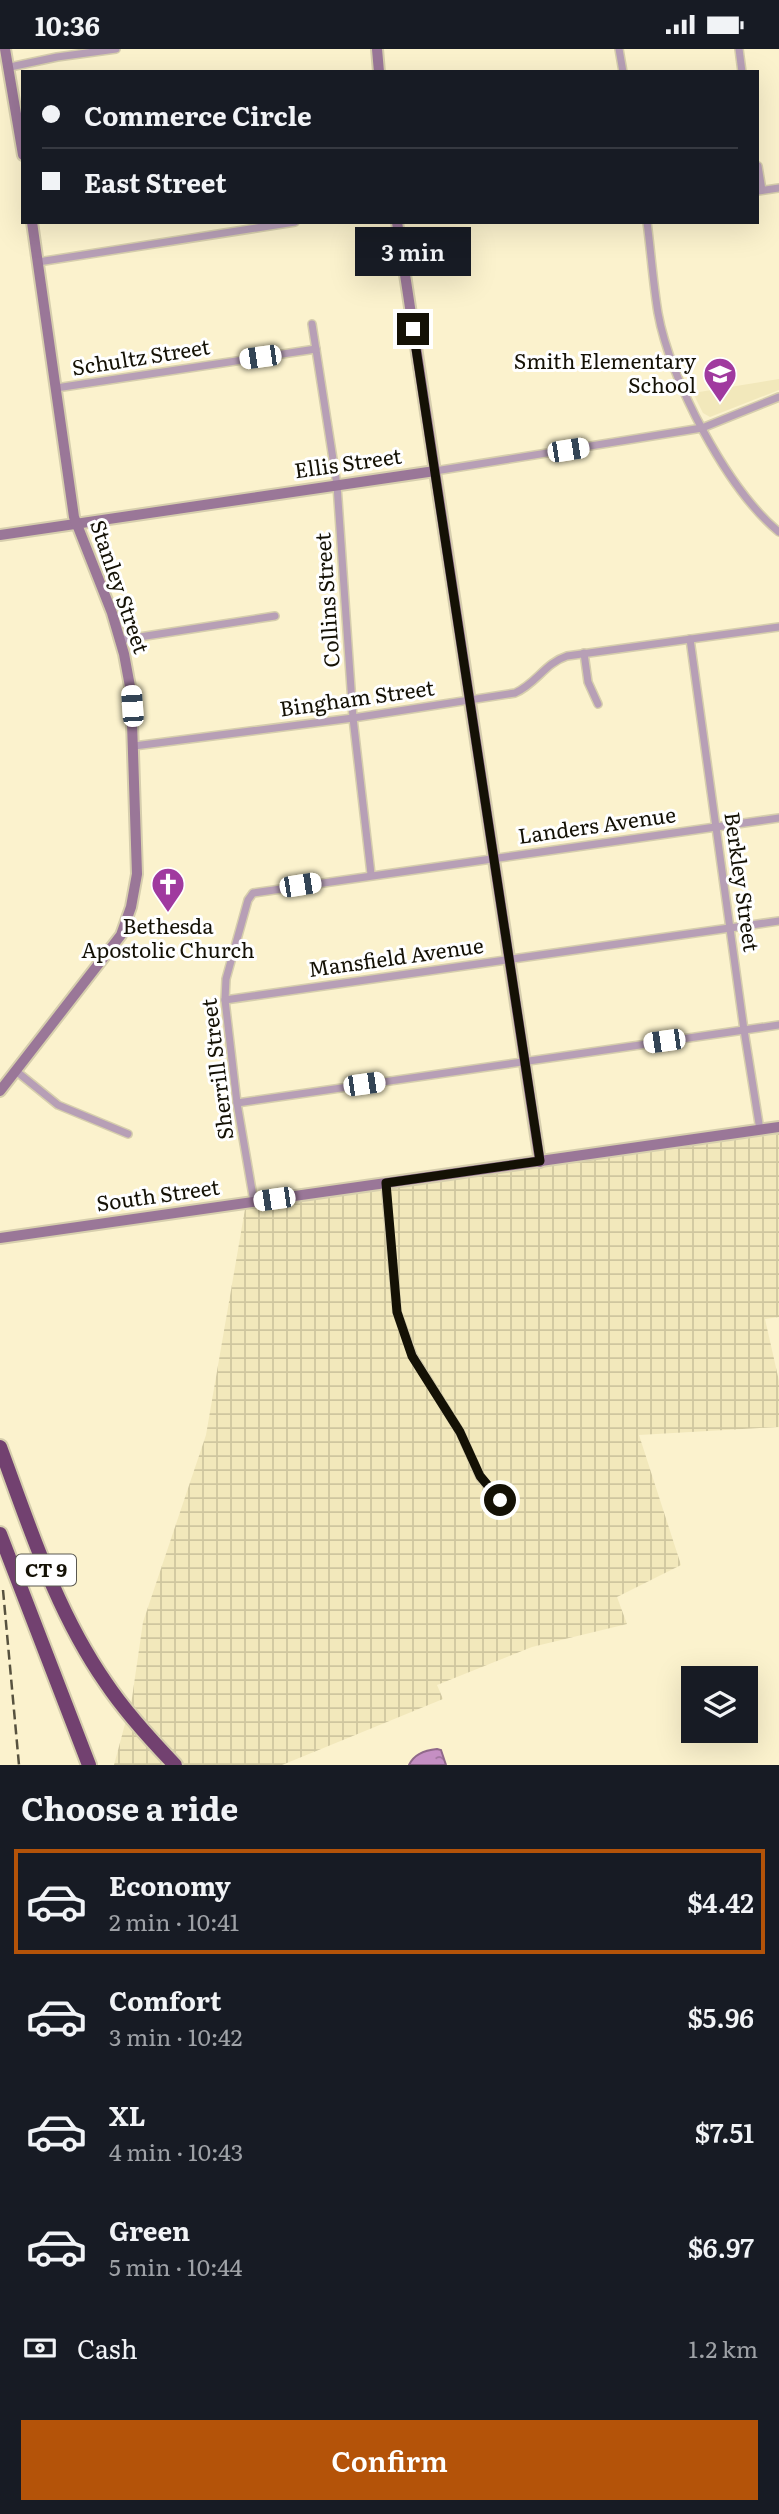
<!DOCTYPE html>
<html lang="en">
<head>
<meta charset="utf-8">
<style>
	body { margin:0; font-family:Literata,serif; background:#242831; color:#f1f3f6; height:100vh; display:flex; flex-direction:column; font-size:26px; white-space:nowrap }
	* { box-sizing:border-box; margin:0 }
	p { font-size:23px; color:#9ea1a6 }
	.icon { flex:none; width:38px; height:38px; fill:none; stroke:currentColor; stroke-width:2; stroke-linecap:round; stroke-linejoin:round }
	.map { position:relative; height:1716px; overflow:hidden }
	.details { display:flex; flex-direction:column; background:#171b24; flex:1 }
	.details>* { flex:none }
	.top-card { position:absolute; left:21px; top:21px; width:738px; height:154px; border-radius:0px; box-shadow:0 7px 28px #0002; display:grid; align-content:center; height:154px; padding:0 21px; background:#171b24 }
	.buttons { position:absolute; left:681px; top:1617px; display:grid; gap:14px }
	.buttons a { display:grid; place-items:center; width:77px; height:77px; border-radius:0px; background:#171b24; box-shadow:0 7px 28px #0002; font-size:35px }
	.end { position:absolute; width:32px; height:32px; margin:-16px; border:9px solid #141105; background:#fff; box-shadow:0 0 0 4px #fff }
	.from { border-radius:50% }
	.bubble { position:absolute; height:49px; border-radius:0px; background:#171b24; box-shadow:0 7px 28px #0002; font-size:23px; font-weight:600; line-height:49px; text-align:center }
	.car { position:absolute; width:21px; height:42px; margin:-21px -10px; border-radius:9px; box-shadow:0 0 5px 2px #0007; background:linear-gradient(#fff 24%,#345 0 40%,#fff 0 76%,#345 0 86%,#fff 0) }
	.top-card b { display:flex; align-items:center; gap:24px; height:66px; font-size:26px }
	.top-card b+b { border-top:2px solid #363941 }
	.top-card i { width:18px; height:18px; background:#f1f3f6 }
	ul { padding:0; list-style:none }
	li { display:flex; align-items:center; gap:21px; height:105px; margin:0 14px 10px; padding:0 7px; border:4px solid transparent; border-radius:0px }
	li div { flex:1 }
	li b { display:block; font-size:26px }
	li em { font-style:normal; font-weight:600 }
	li.selected { border-color:#b45309 }
	li>.icon { width:63px; height:63px; stroke-width:1.5 }
	h2 { padding:0 21px; font-size:32px; line-height:84px }
	.pay { display:flex; align-items:center; gap:18px; height:77px; padding:0 21px; font-size:26px }
	.pay p { margin-inline-start:auto }
	.button { display:flex; gap:14px; margin-top:auto; padding:14px 21px }
	.button a { flex:1; height:80px; border-radius:0px; background:#b45309; color:#fff; font-size:28px; font-weight:600; line-height:80px; text-align:center }
	.status { display:flex; justify-content:space-between; align-items:center; height:49px; padding:0 35px; background:#171b24; direction:ltr }
	.status svg { height:19px; fill:currentColor }
	.map>svg:first-child { display:block }
</style>
</head>
<body>
<div class="status"><b>10:36</b><svg viewBox="0 0 49 12"><path d="M0 12V9h3v3zM5 12V6h3v6zM10 12V3h3v9zM15 12V0h3v12zM26 1h20v11H26zM47 4h2v5h-2z"/></svg></div>
<div class="map">
<svg width="779" height="1716" viewBox="0 0 779 1716">
	<defs>
		<pattern id="industrial-grid" width="8" height="8" patternUnits="userSpaceOnUse" patternTransform="scale(1.75)"><rect width="8" height="8" fill="#f2e8bb"/><path d="M0 4h8M4 0v8" fill="none" stroke="#cfc69f"/></pattern>
		<pattern id="water-ripples" width="26" height="14" patternUnits="userSpaceOnUse" patternTransform="scale(1.75)"><rect width="26" height="14" fill="#c58fc3"/><path d="M2 4q2-2 4 0t4 0M15 11q2-2 4 0t4 0" fill="none" stroke="#9f739c"/></pattern>
	</defs>
	<rect width="100%" height="100%" fill="#fbf2cd"/>
	<polygon fill="#f2e8bb" points="779,330 779,341 710,368 703,364 693,344"/>
	<polygon fill="url(#industrial-grid)" points="779,1085 779,1268 765,1270 779,1332 779,1378 639,1386 681,1516 617,1548 627,1575 532,1598 437,1636 443,1650 282,1716 114,1716 132,1649 143,1573 206,1386 245,1160"/>
	<path fill="url(#water-ripples)" stroke="#90698a" stroke-width="2" d="M437 1700 441 1701 446 1716H409C414 1705 426 1701 437 1700Z"/>
	<g fill="none" stroke-linecap="round" stroke-linejoin="round">
		<defs>
			<g id="street">
				<polyline points="619,0 623,23"/>
				<polyline points="739,0 742,23"/>
				<polyline points="10,18 57,8 116,0"/>
				<polyline points="758,117 762,141"/>
				<polyline points="758,142 779,139"/>
				<path d="M647 173C651 203 653 234 658 264 670 331 727 440 779 483"/>
				<polyline points="38,213 295,173"/>
				<polyline points="312,275 337,436 353,669 371,825"/>
				<polyline points="56,339 316,300"/>
				<polyline points="435,422 702,379 779,348"/>
				<polyline points="690,590 744,981 760,1081"/>
				<polyline points="120,591 275,567"/>
				<polyline points="584,604 588,633 598,655"/>
				<path d="M134 697 353 669 515 644C536 635 545 614 567 607L779 578"/>
				<polyline points="225,951 779,872"/>
				<polyline points="16,1022 58,1056 128,1085"/>
				<polyline points="237,1054 779,976"/>
				<polyline points="385,1134 397,1263 413,1307 460,1383 480,1428 500,1451"/>
				<polyline points="254,1153 237,1054 225,951 226,930 248,851 253,844 779,769"/>
			</g>
			<g id="secondary">
				<polyline points="5,0 23,106"/>
				<polyline points="377,0 379,23"/>
				<polyline points="397,173 540,1113"/>
				<polyline points="0,486 435,422"/>
				<polyline points="0,1042 121,886 131,858 137,825 131,643 124,605 112,564 74,468 32,173"/>
				<polyline points="0,1189 779,1078"/>
			</g>
			<g id="highway">
				<path d="M0 1398C30 1479 56 1562 106 1634 126 1664 150 1690 175 1716"/>
				<polyline points="0,1485 89,1716"/>
			</g>
		</defs>
		<use href="#street" stroke="#d6cead" stroke-width="10"/>
		<use href="#secondary" stroke="#d6cead" stroke-width="14"/>
		<use href="#highway" stroke="#d6cead" stroke-width="18"/>
		<use href="#street" stroke="#b79fb6" stroke-width="7"/>
		<use href="#secondary" stroke="#9a7798" stroke-width="10"/>
		<use href="#highway" stroke="#724170" stroke-width="14"/>
		<polyline stroke="#57523f" stroke-width="2.5" stroke-dasharray="10 5" stroke-linecap="butt" points="3,1541 19,1716"/>
	</g>
	<g fill="none" stroke-linecap="round" stroke-linejoin="round">
		<polyline stroke="#141105" stroke-width="9" points="413,280 540,1112 386,1134 397,1263 412,1307 460,1383 480,1427 500,1451"/>
	</g>
	<defs>
		<symbol id="school-pin" viewBox="-11 -11 22 30"><path d="M0 17L-7.5 6A9.5 9.5 0 1 1 7.5 6Z" fill="#a03a9f" stroke="#fff"/><path d="M0-5L7-2L0 1L-7-2ZM-4 1L0 2.5L4 1V4Q0 6-4 4Z" fill="#fff"/></symbol>
		<symbol id="church-pin" viewBox="-11 -11 22 30"><path d="M0 17L-7.5 6A9.5 9.5 0 1 1 7.5 6Z" fill="#a03a9f" stroke="#fff"/><path d="M-1.2-6h2.4v3.5h3.3v2.4h-3.3V6h-2.4V-.1h-3.3v-2.4h3.3Z" fill="#fff"/></symbol>
	</defs>
	<g fill-rule="evenodd">
		<use href="#school-pin" x="701" y="306" width="38" height="52"/>
		<use href="#church-pin" x="149" y="816" width="38" height="52"/>
	</g>
	<g text-anchor="middle" stroke-width="6" stroke-linejoin="round" paint-order="stroke">
		<rect fill="#fff" stroke="#5a5850" stroke-width="2" x="16" y="1505.5" width="60" height="31" rx="5"/>
		<g font-size="19" font-weight="bold" fill="#141105">
			<text x="46" y="1528">CT 9</text>
		</g>
		<g font-size="21" fill="#141105" stroke="#fff">
			<text transform="translate(141 309) rotate(-9)" y="7">Schultz Street</text>
			<text transform="translate(348 415) rotate(-8)" y="7">Ellis Street</text>
			<text transform="translate(119 538) rotate(71)" y="7">Stanley Street</text>
			<text transform="translate(328 551) rotate(-94)" y="7">Collins Street</text>
			<text transform="translate(357 650) rotate(-8)" y="7">Bingham Street</text>
			<text transform="translate(597 777) rotate(-8)" y="7">Landers Avenue</text>
			<text transform="translate(741 833) rotate(82)" y="7">Berkley Street</text>
			<text transform="translate(396 909) rotate(-8)" y="7">Mansfield Avenue</text>
			<text transform="translate(218 1020) rotate(-97)" y="7">Sherrill Street</text>
			<text transform="translate(158 1147) rotate(-8)" y="7">South Street</text>
		</g>
		<g font-size="21" fill="#141105" stroke="#fff" text-anchor="end">
			<text x="696" y="320">Smith Elementary<tspan x="696" dy="24">School</tspan></text>
			<text x="168" y="885" text-anchor="middle">Bethesda<tspan x="168" dy="24">Apostolic Church</tspan></text>
		</g>
	</g>
</svg>
<div class="buttons">
<a><svg class="icon" aria-label="layers" viewBox="0 0 24 24"><path d="M12 4l9 5-9 5-9-5zM3 14l9 5 9-5"/></svg></a>
</div>
<i class="end from" style="left:500px;top:1451px"></i>
<i class="end" style="left:413px;top:280px"></i>
<div class="bubble" style="left:355px;top:178px;width:116px">3 min</div>
<i class="car" style="left:260px;top:308px;rotate:262deg"></i>
<i class="car" style="left:568px;top:401px;rotate:81deg"></i>
<i class="car" style="left:132px;top:657px;rotate:356deg"></i>
<i class="car" style="left:300px;top:836px;rotate:81deg"></i>
<i class="car" style="left:664px;top:992px;rotate:262deg"></i>
<i class="car" style="left:364px;top:1035px;rotate:82deg"></i>
<i class="car" style="left:274px;top:1150px;rotate:262deg"></i>
<div class="top-card">
<b><i class="from"></i>Commerce Circle</b>
<b><i></i>East Street</b>
</div>
</div>
<section class="details">
<h2>Choose a ride</h2>
<ul>
<li class="selected"><svg class="icon" aria-label="car" viewBox="0 0 24 24"><path d="M5 17H2v-5l4-1 3-4h7l3 4 3 1v5h-3M9 17h6M6 11h13"/><circle cx="7" cy="17" r="2"/><circle cx="17" cy="17" r="2"/></svg><div><b>Economy</b><p>2 min · 10:41</p></div><em>$4.42</em></li>
<li><svg class="icon" aria-label="car" viewBox="0 0 24 24"><path d="M5 17H2v-5l4-1 3-4h7l3 4 3 1v5h-3M9 17h6M6 11h13"/><circle cx="7" cy="17" r="2"/><circle cx="17" cy="17" r="2"/></svg><div><b>Comfort</b><p>3 min · 10:42</p></div><em>$5.96</em></li>
<li><svg class="icon" aria-label="car" viewBox="0 0 24 24"><path d="M5 17H2v-5l4-1 3-4h7l3 4 3 1v5h-3M9 17h6M6 11h13"/><circle cx="7" cy="17" r="2"/><circle cx="17" cy="17" r="2"/></svg><div><b>XL</b><p>4 min · 10:43</p></div><em>$7.51</em></li>
<li><svg class="icon" aria-label="car" viewBox="0 0 24 24"><path d="M5 17H2v-5l4-1 3-4h7l3 4 3 1v5h-3M9 17h6M6 11h13"/><circle cx="7" cy="17" r="2"/><circle cx="17" cy="17" r="2"/></svg><div><b>Green</b><p>5 min · 10:44</p></div><em>$6.97</em></li>
</ul>
<div class="pay"><svg class="icon" aria-label="cash" viewBox="0 0 24 24"><path d="M3 7h18v10H3z"/><circle cx="12" cy="12" r="2"/></svg>Cash<p>1.2 km</p></div>
<div class="button"><a>Confirm</a></div>
</section>
</body>
</html>
